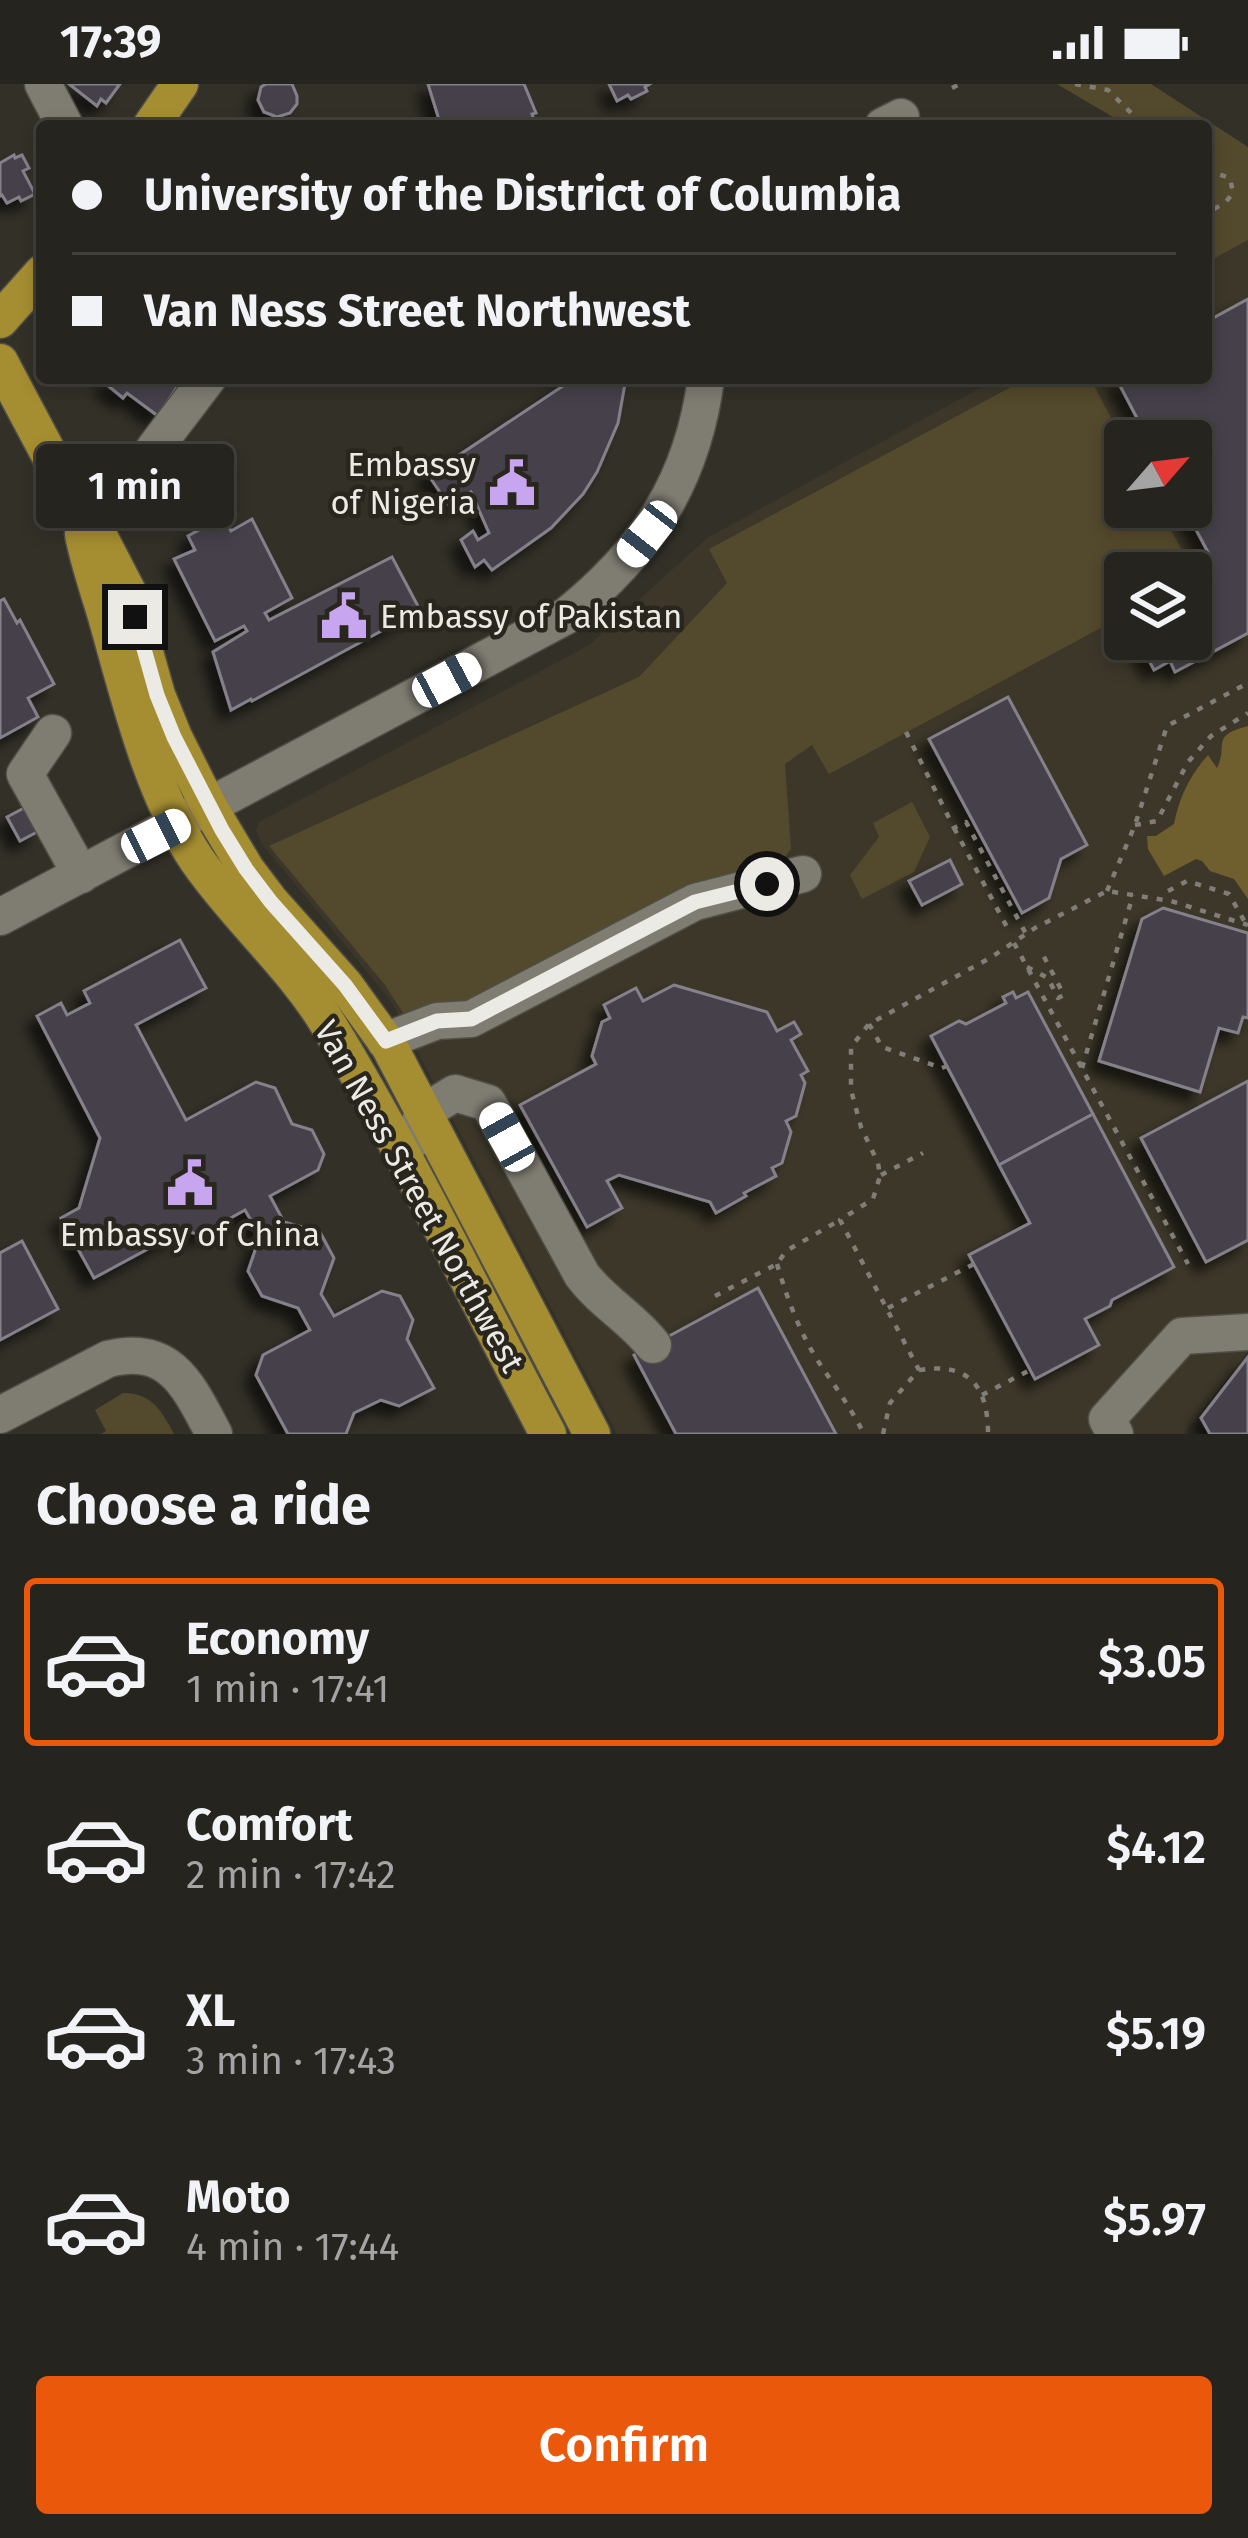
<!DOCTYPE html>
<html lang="en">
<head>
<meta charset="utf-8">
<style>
	body { margin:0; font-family:"Fira Sans",sans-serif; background:#2e2c27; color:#f1f3f6; height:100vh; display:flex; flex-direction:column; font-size:45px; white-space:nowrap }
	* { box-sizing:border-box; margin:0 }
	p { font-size:39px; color:#a4a4a4 }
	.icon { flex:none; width:66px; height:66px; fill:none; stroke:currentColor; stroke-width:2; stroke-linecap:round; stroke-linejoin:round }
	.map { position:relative; height:1350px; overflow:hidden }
	.sheet { display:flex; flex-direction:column; background:#26241e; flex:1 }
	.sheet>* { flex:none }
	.guide { position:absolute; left:36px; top:36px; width:1176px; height:264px; border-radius:12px; box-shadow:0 6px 18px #0003,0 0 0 3px #42413c; display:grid; align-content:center; height:264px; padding:0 36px; background:#26241e }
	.needle { width:78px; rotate:62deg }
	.tools { position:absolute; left:1104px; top:336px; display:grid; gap:24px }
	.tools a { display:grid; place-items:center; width:108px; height:108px; border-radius:12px; background:#26241e; box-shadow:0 6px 18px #0003,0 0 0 3px #42413c; font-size:60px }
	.end { position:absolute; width:54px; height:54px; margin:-27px; border:15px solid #ebeae4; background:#111; box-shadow:0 0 0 6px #111 }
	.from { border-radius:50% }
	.bubble { position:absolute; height:84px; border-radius:12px; background:#26241e; box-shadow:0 6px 18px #0003,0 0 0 3px #42413c; font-size:39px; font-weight:600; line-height:84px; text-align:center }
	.car { position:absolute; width:36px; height:72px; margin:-36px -18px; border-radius:15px; box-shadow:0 0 9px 3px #0007; background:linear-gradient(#fff 24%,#345 0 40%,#fff 0 76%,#345 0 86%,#fff 0) }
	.guide b { display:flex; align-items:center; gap:42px; height:114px; font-size:45px }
	.guide b+b { border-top:3px solid #42413c }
	.guide i { width:30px; height:30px; background:#f1f3f6 }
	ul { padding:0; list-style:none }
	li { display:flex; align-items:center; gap:36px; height:168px; margin:0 24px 18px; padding:0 12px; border:6px solid transparent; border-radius:12px }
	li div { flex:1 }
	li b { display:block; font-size:45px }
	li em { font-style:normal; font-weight:600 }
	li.current { border-color:#ea580c }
	li>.icon { width:108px; height:108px; stroke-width:1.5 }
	h2 { padding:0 36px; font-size:54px; line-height:144px }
	.primary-button { display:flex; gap:24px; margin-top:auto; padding:24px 36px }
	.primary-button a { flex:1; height:138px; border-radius:12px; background:#ea580c; color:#fff; font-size:48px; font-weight:600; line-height:138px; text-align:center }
	.status { display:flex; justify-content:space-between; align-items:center; height:84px; padding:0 60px; background:#26241e; direction:ltr }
	.status svg { height:33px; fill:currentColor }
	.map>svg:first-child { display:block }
</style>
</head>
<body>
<div class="status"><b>17:39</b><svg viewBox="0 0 49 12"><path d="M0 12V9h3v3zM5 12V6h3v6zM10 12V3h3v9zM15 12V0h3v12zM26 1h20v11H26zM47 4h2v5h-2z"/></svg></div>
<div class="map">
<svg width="1248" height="1350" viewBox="0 0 1248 1350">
	<defs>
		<filter id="shadow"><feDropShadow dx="-10" dy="10" stdDeviation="6" flood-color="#0009"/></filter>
	</defs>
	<rect width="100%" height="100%" fill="#333028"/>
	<path fill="#3c3729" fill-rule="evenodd" d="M1248 156V1267L1184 1350H617L391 917 262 760 256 746 259 738 589 561 707 454 998 294H1206V179ZM1125 357H1191V423H1125ZM1125 489H1191V555H1125Z"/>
	<g fill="#53492c">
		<polygon points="1057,0 1151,0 1248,63 1248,156 1206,179 1206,42 1128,42"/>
		<polygon points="1028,294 1090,294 1125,360 1125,423 1159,423 1196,493 1191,495 1191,489 1125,489 1125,531 829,690 812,661 785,680 791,765 778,783 470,923 407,935 385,901 269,762 639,593 727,499 709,465"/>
		<polygon points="912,718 930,753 914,788 862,815 850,791 879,753 873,739"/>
		<path d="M123 1309C152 1309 161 1326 174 1350H101L106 1347 95 1326Z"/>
	</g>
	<path fill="#705f2e" d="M1248 642V815L1234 795 1210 787 1202 777 1196 775 1164 792 1148 765 1147 752H1156L1174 740C1179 714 1190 691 1208 671L1217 684C1229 661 1209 652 1248 642Z"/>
	<g fill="#45414a" stroke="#85818a" stroke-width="3" filter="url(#shadow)">
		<polygon points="69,0 120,0 106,19 101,15 97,22"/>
		<polygon points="266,0 292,0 297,12 297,20 290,29 277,33 264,28 258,16 261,3"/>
		<polygon points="428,0 524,0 536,29 532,30 536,42 441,42"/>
		<polygon points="609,0 650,0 645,3 647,7 631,15 628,11 617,17"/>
		<polygon points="14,71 15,74 22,71 29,84 23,87 35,110 21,117 19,113 7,119 2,111 0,112 0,79"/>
		<polygon points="1248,215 1248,549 1175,588 1170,577 1154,586 1138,555 1191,555 1191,499 1203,493 1210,472 1184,423 1191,423 1191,357 1149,357 1116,294 1206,294 1206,238"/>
		<polygon points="111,294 183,294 158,332 127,309 123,314 106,300"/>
		<polygon points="575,294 626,294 618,339 597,388 583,410 551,444 492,486 484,476 475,483 461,456 473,447 478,456 489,449 471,408 450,423 427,389 444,377 453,375"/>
		<polygon points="223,433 231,447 252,435 292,514 265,529 269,536 392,473 420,526 252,617 251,615 231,626 213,568 247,547 244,542 215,557 174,475 195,466 188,452"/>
		<polygon points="4,515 17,539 20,536 54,600 28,614 38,633 0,654 0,517"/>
		<polygon points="1008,613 1087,761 1061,775 1049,814 1022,829 929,655"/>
		<polygon points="26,723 39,747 20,757 7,733"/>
		<polygon points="950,776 962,800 922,821 909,797"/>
		<polygon points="1163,824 1248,849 1248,934 1243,933 1238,949 1219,944 1200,1008 1099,977 1142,835"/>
		<polygon points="180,856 206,904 136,941 186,1036 256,998 275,1004 292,1040 312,1046 324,1070 318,1086 270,1112 284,1138 320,1148 334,1174 321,1210 334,1232 382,1207 400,1212 413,1236 407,1255 434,1304 399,1322 381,1316 354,1329 346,1350 288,1350 256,1291 263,1271 310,1246 298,1224 262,1212 248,1187 260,1152 245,1126 200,1151 183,1146 94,1194 61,1134 79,1124 100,1054 37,932 61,919 67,931 90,919 84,907"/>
		<polygon points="674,901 767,928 777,947 794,938 801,950 791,956 808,987 801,991 805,999 796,1032 786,1037 791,1048 782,1079 772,1084 776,1092 744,1109 746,1112 716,1129 710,1118 619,1091 607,1097 622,1124 587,1143 520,1021 596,980 592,972 602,938 610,934 604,921 636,904 643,917"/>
		<polygon points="1013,908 1016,914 1028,908 1093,1030 999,1081 931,952 959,937 966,940 1006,919 1003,913"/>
		<polygon points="1248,997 1248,1156 1206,1178 1141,1054"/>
		<polygon points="1093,1030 1174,1183 1112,1216 1110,1222 1085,1235 1099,1261 1035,1295 969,1171 1030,1139 999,1081"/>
		<polygon points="22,1157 58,1225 0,1256 0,1169"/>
		<polygon points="758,1204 836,1350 676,1350 634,1271"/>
		<polygon points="1248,1273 1248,1350 1210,1350 1201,1334"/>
	</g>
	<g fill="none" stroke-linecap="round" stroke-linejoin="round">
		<defs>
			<g id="minor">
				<polyline points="43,0 65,42"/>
				<polyline points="883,42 901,33"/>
				<polyline points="154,365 208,294"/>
				<polyline points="53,649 25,690 81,791"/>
				<path d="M0 833 566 532C646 468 693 397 706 294"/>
				<polyline points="385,957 437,937 471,935 695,818 803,790"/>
				<path d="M412 1057 424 1028 455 1009 488 1019 582 1191C602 1218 632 1234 653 1261"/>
				<path d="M0 1331 108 1275C171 1259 189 1303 214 1350"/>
				<polyline points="1115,1350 1107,1335 1182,1252 1248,1248"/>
			</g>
			<g id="major">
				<polyline points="151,42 180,0"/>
				<polyline points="0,236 42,189"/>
				<polyline points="0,278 79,427 99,452 128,508 157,611 174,653 209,723 246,785 271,818 345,901 389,962 592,1350"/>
				<path d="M83 450C88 477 97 502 105 529 128 609 150 706 197 776 237 834 292 880 328 940 408 1071 476 1214 548 1350"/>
			</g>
		</defs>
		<use href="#minor" stroke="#504f47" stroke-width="39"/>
		<use href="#major" stroke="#504f47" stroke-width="39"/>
		<g stroke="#807e77" stroke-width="4.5" stroke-dasharray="6 9" stroke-linecap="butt">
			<polyline points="1075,0 1108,6 1144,42"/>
			<polyline points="952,4 960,0"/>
			<polyline points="1206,86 1230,94 1233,109 1225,119 1212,126 1206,123"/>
			<polyline points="906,648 954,744 966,738 1026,850"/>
			<polyline points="1135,741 1157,737 1188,678 1211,652 1248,629"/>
			<polyline points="954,744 1008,845"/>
			<polyline points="1107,807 1135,741 1167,642 1248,599"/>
			<polyline points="1168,807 1187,797 1229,810 1246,840"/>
			<polyline points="1014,859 1188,1180"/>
			<polyline points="1027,883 1048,894 1058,914 1064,911 1041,867"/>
			<polyline points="869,940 882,963 942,984 947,982"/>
			<polyline points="1082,984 1133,811"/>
			<polyline points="881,1091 923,1069"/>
			<path d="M777 1180C787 1214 799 1247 818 1277 834 1301 851 1324 864 1350"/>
			<polyline points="715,1212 777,1180 786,1167 840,1136"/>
			<polyline points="888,1224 974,1180"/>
			<path d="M919 1286C969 1278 988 1302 988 1350"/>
			<polyline points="982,1311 1030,1286"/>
			<polyline points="883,1350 890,1319 919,1286 840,1136 873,1115 880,1092 878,1079 861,1043 851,1006 851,963 869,940 990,874 1035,844 1107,807 1171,817 1248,841"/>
		</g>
		<use href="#minor" stroke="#7f7c72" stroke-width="36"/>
		<use href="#major" stroke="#a58d31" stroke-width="36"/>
	</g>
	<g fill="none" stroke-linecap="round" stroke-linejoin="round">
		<polyline stroke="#ebeae4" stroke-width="15" points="135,533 157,611 174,653 222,746 246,785 271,818 345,901 386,957 437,937 471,935 695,818 767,800"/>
	</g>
	<defs>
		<symbol id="civic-bare" viewBox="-9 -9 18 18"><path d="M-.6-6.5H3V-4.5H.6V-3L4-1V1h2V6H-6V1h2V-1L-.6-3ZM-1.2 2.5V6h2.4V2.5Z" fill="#c7a6ef" stroke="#29261e" stroke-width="2.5" paint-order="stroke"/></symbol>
	</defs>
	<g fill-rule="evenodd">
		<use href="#civic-bare" x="479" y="366" width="66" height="66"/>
		<use href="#civic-bare" x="311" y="499" width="66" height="66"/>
		<use href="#civic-bare" x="157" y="1066" width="66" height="66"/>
	</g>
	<g text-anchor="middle" stroke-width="9" stroke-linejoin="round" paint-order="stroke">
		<g font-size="33" fill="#ebeae4" stroke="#29261e" text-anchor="end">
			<text x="476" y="392">Embassy<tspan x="476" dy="38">of Nigeria</tspan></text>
			<text x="380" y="544" text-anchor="start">Embassy of Pakistan</text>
			<text x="190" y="1162" text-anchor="middle">Embassy of China</text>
		</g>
		<g font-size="33" fill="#ebeae4" stroke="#29261e">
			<text transform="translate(420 1112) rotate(61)" y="12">Van Ness Street Northwest</text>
		</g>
	</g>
</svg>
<div class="tools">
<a><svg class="needle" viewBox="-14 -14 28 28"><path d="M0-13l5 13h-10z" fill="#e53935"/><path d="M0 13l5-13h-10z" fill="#a4a4a4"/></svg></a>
<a><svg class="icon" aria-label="layers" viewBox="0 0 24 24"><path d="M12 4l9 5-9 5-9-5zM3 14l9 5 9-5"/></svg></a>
</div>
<i class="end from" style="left:767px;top:800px"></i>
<i class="end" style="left:135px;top:533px"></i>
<div class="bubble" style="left:36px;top:360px;width:198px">1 min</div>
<i class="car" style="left:647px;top:450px;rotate:218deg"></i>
<i class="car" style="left:447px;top:596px;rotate:62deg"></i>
<i class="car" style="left:156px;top:752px;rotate:63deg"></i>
<i class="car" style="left:507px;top:1053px;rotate:331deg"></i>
<div class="guide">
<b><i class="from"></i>University of the District of Columbia</b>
<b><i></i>Van Ness Street Northwest</b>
</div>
</div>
<section class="sheet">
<h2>Choose a ride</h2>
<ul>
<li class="current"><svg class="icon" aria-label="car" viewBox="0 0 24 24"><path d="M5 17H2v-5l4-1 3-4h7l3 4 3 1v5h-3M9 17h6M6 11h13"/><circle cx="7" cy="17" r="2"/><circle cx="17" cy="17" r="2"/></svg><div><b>Economy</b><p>1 min · 17:41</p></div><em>$3.05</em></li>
<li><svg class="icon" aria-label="car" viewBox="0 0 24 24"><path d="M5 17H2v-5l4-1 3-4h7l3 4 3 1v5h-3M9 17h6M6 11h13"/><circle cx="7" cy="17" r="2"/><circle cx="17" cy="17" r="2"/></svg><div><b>Comfort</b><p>2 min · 17:42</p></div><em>$4.12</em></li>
<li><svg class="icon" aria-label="car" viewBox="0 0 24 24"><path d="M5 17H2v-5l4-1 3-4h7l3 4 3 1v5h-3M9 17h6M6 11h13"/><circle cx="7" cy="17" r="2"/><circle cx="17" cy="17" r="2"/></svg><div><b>XL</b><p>3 min · 17:43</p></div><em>$5.19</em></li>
<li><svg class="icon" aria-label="car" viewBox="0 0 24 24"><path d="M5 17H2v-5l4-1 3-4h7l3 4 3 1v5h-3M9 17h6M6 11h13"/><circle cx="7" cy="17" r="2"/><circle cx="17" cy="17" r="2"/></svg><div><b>Moto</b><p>4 min · 17:44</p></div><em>$5.97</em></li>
</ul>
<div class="primary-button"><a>Confirm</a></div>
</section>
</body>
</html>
